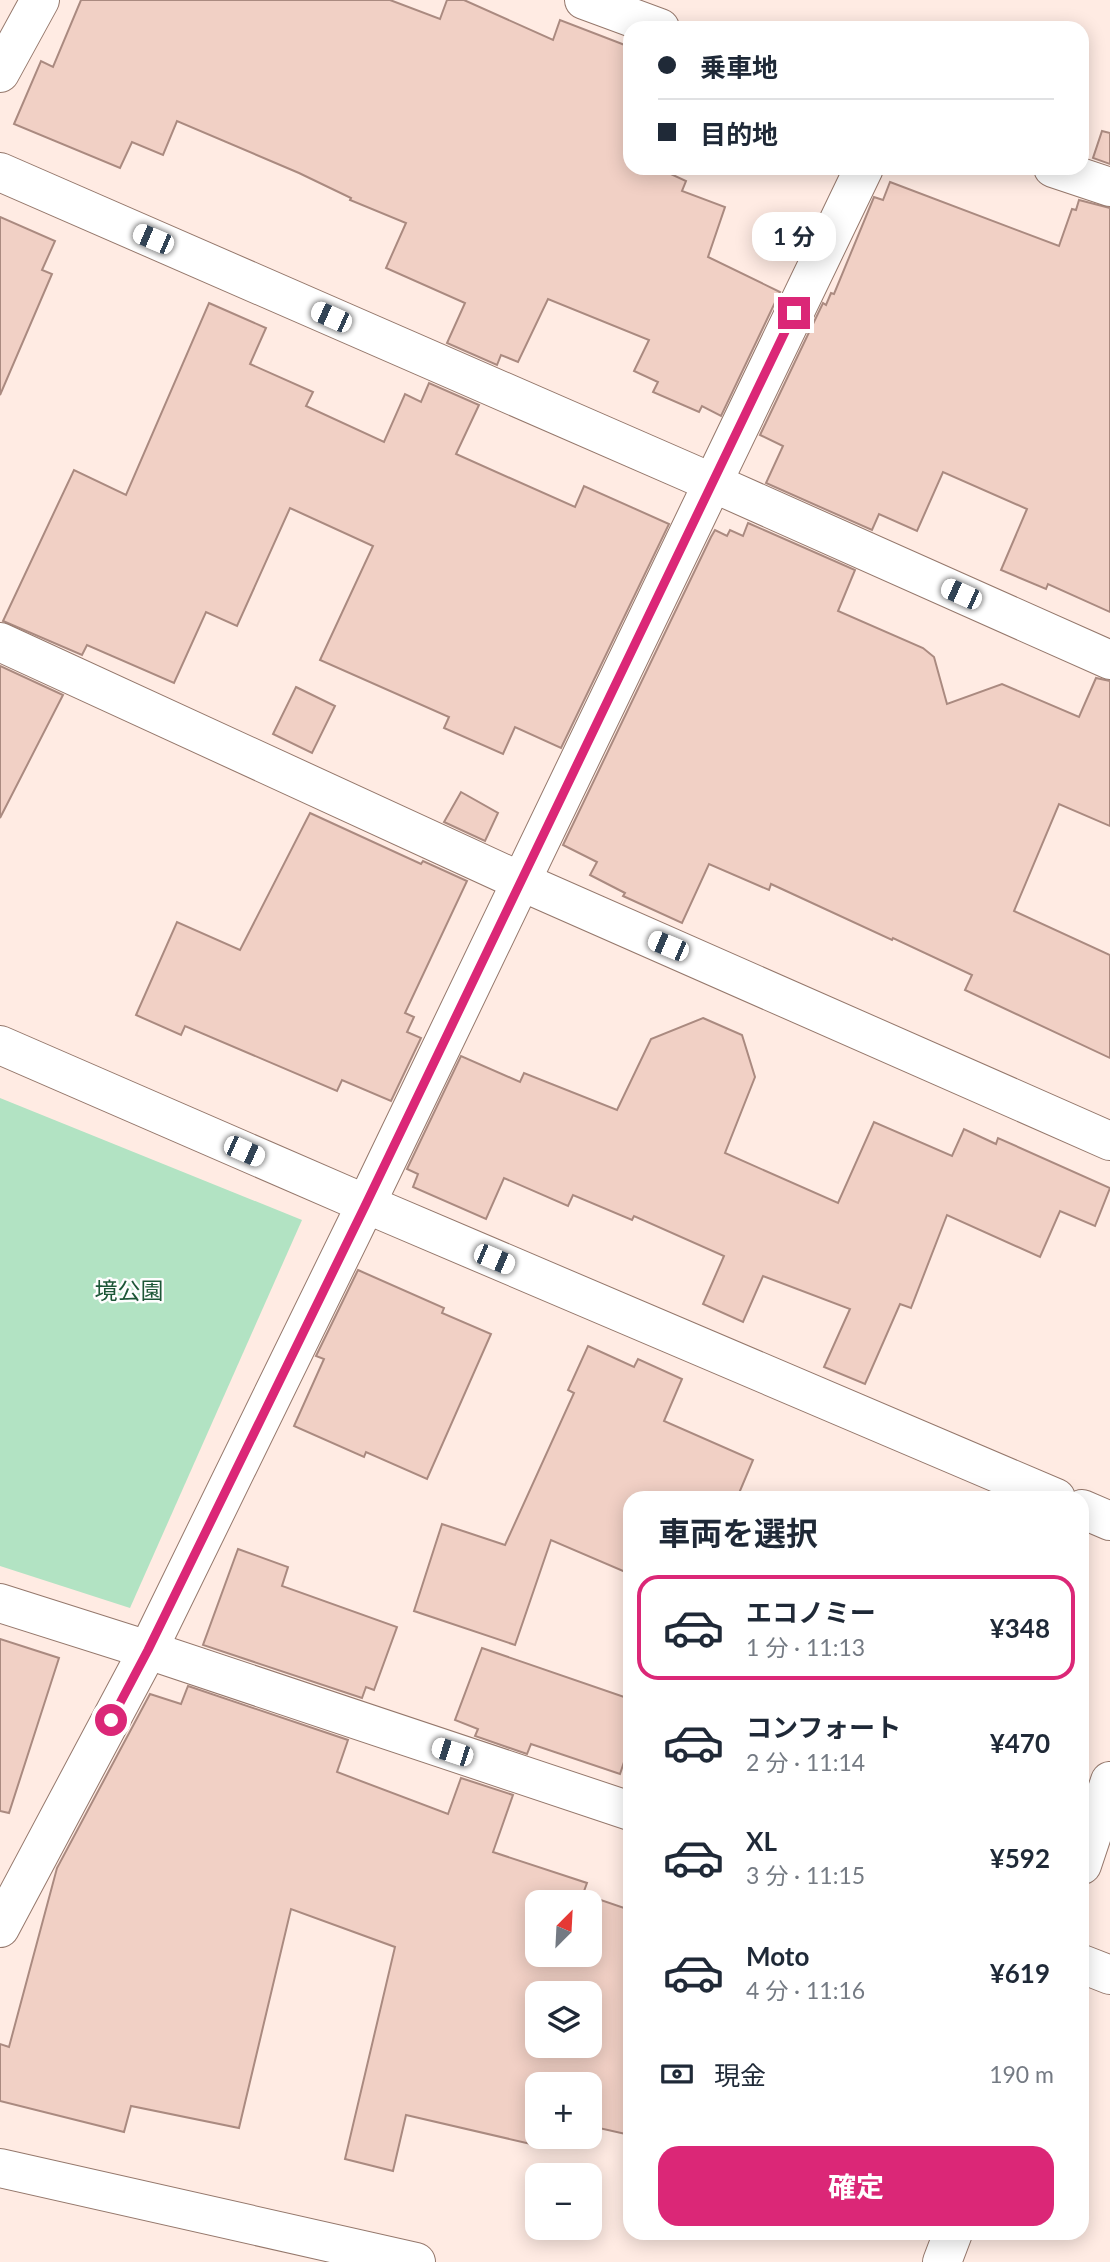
<!DOCTYPE html>
<html lang="ja">
<head>
<meta charset="utf-8">
<style>
	body { margin:0; font-family:Lato,"Noto Sans JP",sans-serif; background:#f2f2f3; color:#1f2937; height:100vh; display:flex; flex-direction:column; font-size:26px; white-space:nowrap }
	* { box-sizing:border-box; margin:0 }
	p { font-size:23px; color:#747a83 }
	.icon { flex:none; width:38px; height:38px; fill:none; stroke:currentColor; stroke-width:2; stroke-linecap:round; stroke-linejoin:round }
	.map { position:relative; flex:1; overflow:hidden }
	.details { position:absolute; left:623px; top:1491px; width:466px; height:749px; display:flex; flex-direction:column; background:#fff; border-radius:21px; box-shadow:0 4px 18px #0003 }
	.details>* { flex:none }
	.hud { position:absolute; left:623px; top:21px; width:466px; height:154px; border-radius:21px; box-shadow:0 4px 18px #0003; display:grid; align-content:center; height:154px; padding:0 35px; background:#fff }
	.needle { width:46px; rotate:24deg }
	.buttons { position:absolute; left:525px; top:1890px; display:grid; gap:14px }
	.buttons a { display:grid; place-items:center; width:77px; height:77px; border-radius:14px; background:#fff; box-shadow:0 4px 18px #0003; font-size:35px }
	.end { position:absolute; width:32px; height:32px; margin:-16px; border:9px solid #db2777; background:#fff; box-shadow:0 0 0 4px #fff }
	.from { border-radius:50% }
	.bubble { position:absolute; height:49px; border-radius:21px; background:#fff; box-shadow:0 4px 18px #0003; font-size:23px; font-weight:700; line-height:49px; text-align:center }
	.car { position:absolute; width:21px; height:42px; margin:-21px -10px; border-radius:9px; box-shadow:0 0 5px 2px #0007; background:linear-gradient(#fff 24%,#345 0 40%,#fff 0 76%,#345 0 86%,#fff 0) }
	.hud b { display:flex; align-items:center; gap:24px; height:66px; font-size:26px }
	.hud b+b { border-top:2px solid #e0e1e3 }
	.hud i { width:18px; height:18px; background:#1f2937 }
	ul { padding:0; list-style:none }
	li { display:flex; align-items:center; gap:21px; height:105px; margin:0 14px 10px; padding:0 21px; border:4px solid transparent; border-radius:21px }
	li div { flex:1 }
	li b { display:block; font-size:26px }
	li em { font-style:normal; font-weight:700 }
	li.on { border-color:#db2777 }
	li>.icon { width:63px; height:63px; stroke-width:1.5 }
	h2 { padding:0 35px; font-size:32px; line-height:84px }
	.pay { display:flex; align-items:center; gap:18px; height:77px; padding:0 35px; font-size:26px }
	.pay p { margin-inline-start:auto }
	.button { display:flex; gap:14px; margin-top:auto; padding:14px 35px }
	.button a { flex:1; height:80px; border-radius:21px; background:#db2777; color:#fff; font-size:28px; font-weight:700; line-height:80px; text-align:center }
	.map>svg:first-child { display:block }
</style>
</head>
<body>
<div class="map">
<svg width="1110" height="2262" viewBox="0 0 1110 2262">
	<rect width="100%" height="100%" fill="#ffebe3"/>
	<polygon fill="#b2e3c3" points="0,1098 302,1220 130,1608 0,1566"/>
	<g fill="#f1d0c5" stroke="#aa8a80" stroke-width="2" fill-rule="evenodd">
		<polygon points="81,0 390,0 440,19 447,0 464,0 553,40 560,20 630,47 630,168 658,168 686,181 682,191 725,207 708,257 780,292 721,416 702,406 699,412 653,392 658,382 634,371 649,340 548,299 518,362 501,355 497,365 447,343 465,303 386,268 406,223 350,200 351,198 299,173 177,121 163,155 132,142 120,168 14,124 41,61 53,67"/>
		<polygon points="1102,131 1110,133 1110,164 1093,158"/>
		<polygon points="890,182 1059,246 1072,209 1076,210 1079,200 1110,208 1110,612 1048,584 1046,589 1001,570 1027,509 943,472 917,531 879,514 872,530 766,483 783,446 760,435 823,303 826,305 831,293 834,294 874,197 883,200"/>
		<polygon points="0,217 55,241 42,270 52,274 0,395"/>
		<polygon points="209,303 266,328 250,364 313,392 306,406 384,442 405,394 421,402 429,383 479,405 456,454 575,507 584,486 669,524 561,748 515,727 503,754 444,728 449,717 320,660 373,546 290,508 237,626 206,612 174,683 87,645 82,655 3,621 74,470 126,495"/>
		<polygon points="748,523 855,570 838,611 923,648 934,657 947,704 1002,684 1079,717 1096,678 1110,681 1110,826 1059,804 1014,911 1110,955 1110,1058 965,990 972,975 893,938 892,940 771,884 769,890 709,864 682,923 623,896 625,893 590,875 597,862 563,845 711,537 715,530 727,536 730,530 743,536"/>
		<polygon points="0,666 63,695 0,818"/>
		<polygon points="296,687 335,706 312,753 273,734"/>
		<polygon points="461,792 498,813 485,841 444,822"/>
		<polygon points="310,813 421,864 423,861 467,881 405,1013 414,1017 407,1032 421,1038 391,1101 342,1080 337,1091 185,1026 181,1035 136,1015 177,922 240,950"/>
		<polygon points="703,1018 742,1035 755,1077 725,1153 838,1203 874,1122 952,1156 964,1129 996,1144 998,1138 1110,1188 1095,1226 1060,1211 1040,1257 947,1215 911,1308 900,1304 865,1384 824,1367 850,1309 763,1276 743,1322 703,1304 724,1256 634,1216 632,1220 573,1195 568,1206 504,1178 486,1219 413,1187 418,1174 407,1169 461,1056 520,1082 524,1073 617,1110 651,1039"/>
		<polygon points="358,1270 444,1308 442,1313 491,1334 427,1479 366,1452 364,1457 294,1426 324,1359 316,1356"/>
		<polygon points="588,1346 634,1367 638,1359 682,1379 664,1421 753,1460 737,1498 630,1498 630,1574 551,1540 515,1645 414,1611 442,1524 505,1545 574,1393 568,1390"/>
		<polygon points="238,1549 288,1567 282,1586 397,1627 374,1690 366,1687 362,1698 203,1645"/>
		<polygon points="0,1639 59,1658 9,1813 0,1811"/>
		<polygon points="482,1648 630,1699 630,1744 620,1774 531,1744 527,1754 475,1736 478,1729 455,1720"/>
		<path d="M188 1686 348 1740 337 1772 448 1814 461 1778 513 1795 493 1852 587 1883 583 1894 630 1910V2135L590 2126V2084H537V2137H546L544 2147 406 2115 393 2171 345 2159 395 1947 291 1909 239 2128 131 2106 124 2132 0 2101V2044L9 2047 57 1868 150 1694 181 1704ZM537 1902H590V1955H537ZM537 1993H590V2046H537Z"/>
	</g>
	<g fill="none" stroke-linecap="round" stroke-linejoin="round">
		<defs>
			<g id="street">
				<polyline points="584,0 660,28"/>
				<polyline points="0,73 40,0"/>
				<polyline points="1053,168 1110,187"/>
				<polyline points="0,172 713,483 1110,660"/>
				<polyline points="0,642 520,881 1110,1141"/>
				<polyline points="0,1045 366,1204 1056,1498"/>
				<polyline points="1082,1509 1110,1521"/>
				<polyline points="0,1603 148,1650 630,1811"/>
				<polyline points="0,1928 148,1650 366,1204 864,168"/>
				<polyline points="1082,1964 1110,1975"/>
			</g>
			<g id="secondary">
				<polyline points="1082,1865 1110,1781"/>
				<polyline points="0,2168 416,2262"/>
				<polyline points="942,2262 953,2233"/>
			</g>
		</defs>
		<use href="#street" stroke="#95786c" stroke-width="40"/>
		<use href="#secondary" stroke="#95786c" stroke-width="40"/>
		<use href="#street" stroke="#fff" stroke-width="38"/>
		<use href="#secondary" stroke="#fff" stroke-width="38"/>
	</g>
	<g fill="none" stroke-linecap="round" stroke-linejoin="round">
		<polyline stroke="#db2777" stroke-width="9" points="111,1720 148,1650 366,1204 794,313"/>
	</g>
	<g text-anchor="middle" stroke-width="5" stroke-linejoin="round" paint-order="stroke">
		<g font-size="23" fill="#1c5636" stroke="#fdfdfd">
			<text x="129" y="1299">境公園</text>
		</g>
	</g>
</svg>
<div class="buttons">
<a><svg class="needle" viewBox="-14 -14 28 28"><path d="M0-13l5 13h-10z" fill="#e53935"/><path d="M0 13l5-13h-10z" fill="#747a83"/></svg></a>
<a><svg class="icon" aria-label="layers" viewBox="0 0 24 24"><path d="M12 4l9 5-9 5-9-5zM3 14l9 5 9-5"/></svg></a>
<a>+</a>
<a>−</a>
</div>
<i class="end from" style="left:111px;top:1720px"></i>
<i class="end" style="left:794px;top:313px"></i>
<div class="bubble" style="left:752px;top:212px;width:84px">1 分</div>
<i class="car" style="left:153px;top:239px;rotate:293deg"></i>
<i class="car" style="left:331px;top:317px;rotate:294deg"></i>
<i class="car" style="left:961px;top:594px;rotate:294deg"></i>
<i class="car" style="left:668px;top:946px;rotate:293deg"></i>
<i class="car" style="left:244px;top:1151px;rotate:114deg"></i>
<i class="car" style="left:494px;top:1259px;rotate:113deg"></i>
<i class="car" style="left:452px;top:1752px;rotate:288deg"></i>
<div class="hud">
<b><i class="from"></i>乗車地</b>
<b><i></i>目的地</b>
</div>
<section class="details">
<h2>車両を選択</h2>
<ul>
<li class="on"><svg class="icon" aria-label="car" viewBox="0 0 24 24"><path d="M5 17H2v-5l4-1 3-4h7l3 4 3 1v5h-3M9 17h6M6 11h13"/><circle cx="7" cy="17" r="2"/><circle cx="17" cy="17" r="2"/></svg><div><b>エコノミー</b><p>1 分 · 11:13</p></div><em>¥348</em></li>
<li><svg class="icon" aria-label="car" viewBox="0 0 24 24"><path d="M5 17H2v-5l4-1 3-4h7l3 4 3 1v5h-3M9 17h6M6 11h13"/><circle cx="7" cy="17" r="2"/><circle cx="17" cy="17" r="2"/></svg><div><b>コンフォート</b><p>2 分 · 11:14</p></div><em>¥470</em></li>
<li><svg class="icon" aria-label="car" viewBox="0 0 24 24"><path d="M5 17H2v-5l4-1 3-4h7l3 4 3 1v5h-3M9 17h6M6 11h13"/><circle cx="7" cy="17" r="2"/><circle cx="17" cy="17" r="2"/></svg><div><b>XL</b><p>3 分 · 11:15</p></div><em>¥592</em></li>
<li><svg class="icon" aria-label="car" viewBox="0 0 24 24"><path d="M5 17H2v-5l4-1 3-4h7l3 4 3 1v5h-3M9 17h6M6 11h13"/><circle cx="7" cy="17" r="2"/><circle cx="17" cy="17" r="2"/></svg><div><b>Moto</b><p>4 分 · 11:16</p></div><em>¥619</em></li>
</ul>
<div class="pay"><svg class="icon" aria-label="cash" viewBox="0 0 24 24"><path d="M3 7h18v10H3z"/><circle cx="12" cy="12" r="2"/></svg>現金<p>190 m</p></div>
<div class="button"><a>確定</a></div>
</section>
</div>
</body>
</html>
